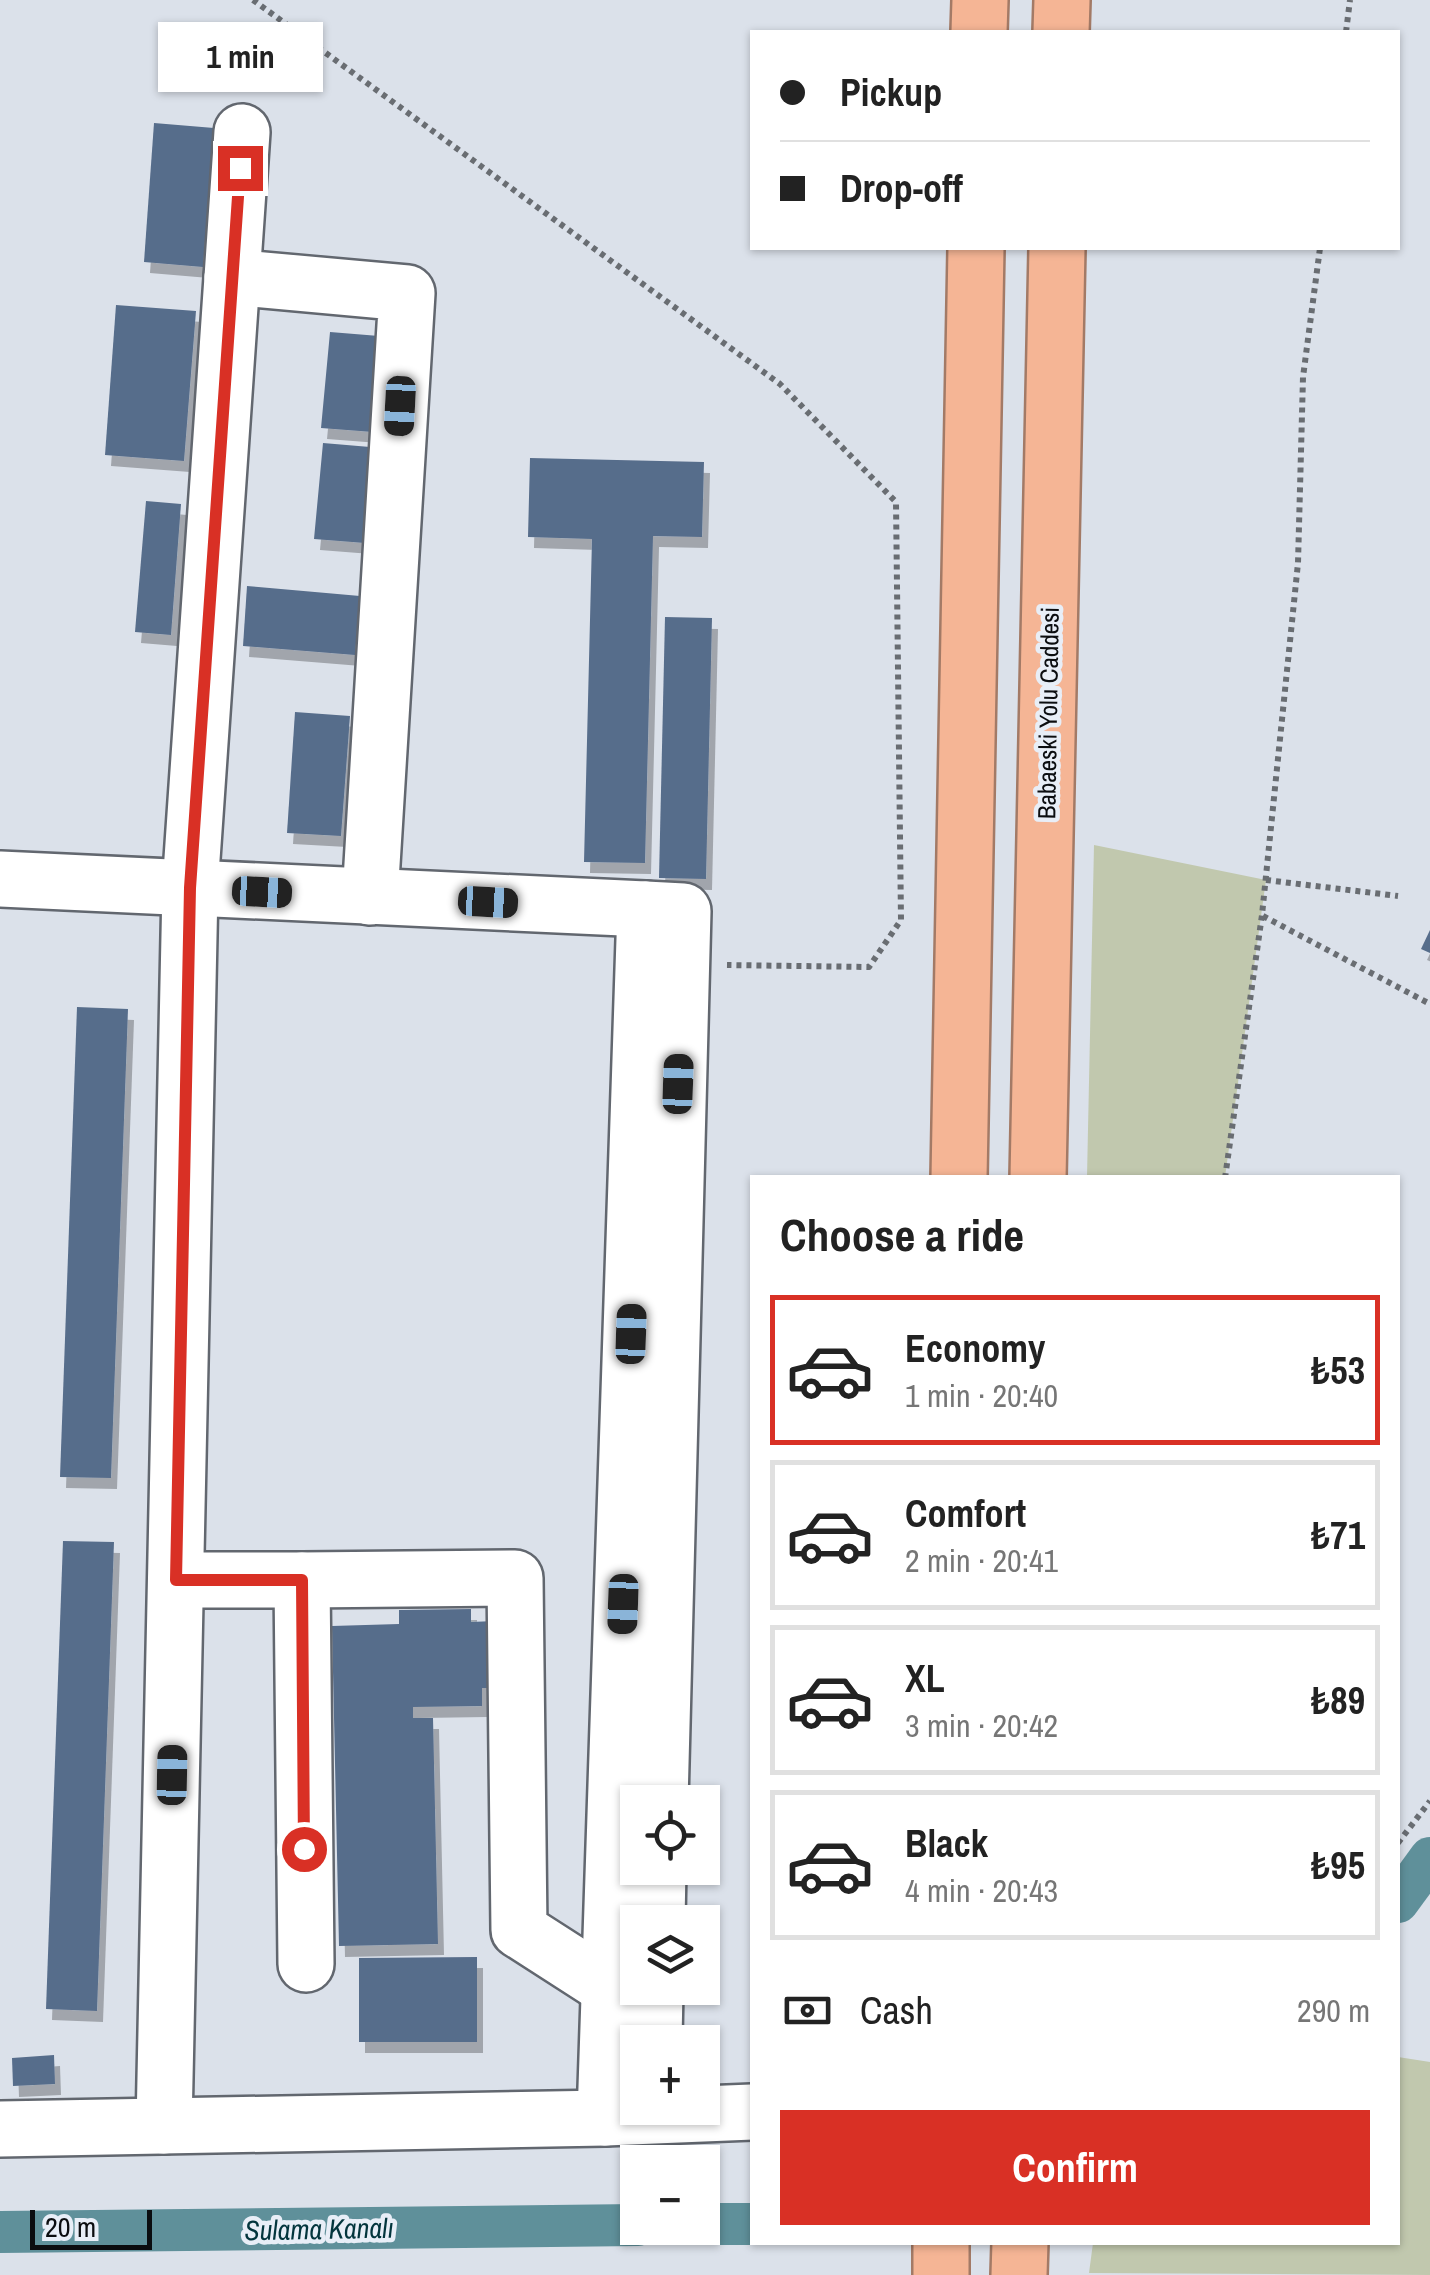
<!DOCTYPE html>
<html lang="en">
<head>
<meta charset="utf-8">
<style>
	body { margin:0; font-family:"Archivo Narrow",sans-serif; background:#f6f6f6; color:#222; height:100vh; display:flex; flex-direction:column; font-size:38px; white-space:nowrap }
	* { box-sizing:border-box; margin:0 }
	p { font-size:32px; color:#767676 }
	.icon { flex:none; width:55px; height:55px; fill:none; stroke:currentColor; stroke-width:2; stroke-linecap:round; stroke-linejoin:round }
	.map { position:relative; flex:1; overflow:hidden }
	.details { position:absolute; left:750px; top:1175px; width:650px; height:1070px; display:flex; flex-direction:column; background:#fff; border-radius:0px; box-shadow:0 2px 8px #0004 }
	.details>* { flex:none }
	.hud { position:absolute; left:750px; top:30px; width:650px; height:220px; border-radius:0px; box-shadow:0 2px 8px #0004; display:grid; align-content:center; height:220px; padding:0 30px; background:#fff }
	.buttons { position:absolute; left:620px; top:1785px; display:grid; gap:20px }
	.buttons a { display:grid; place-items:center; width:100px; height:100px; border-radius:0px; background:#fff; box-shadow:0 2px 8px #0004; font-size:50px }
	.scale { position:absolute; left:30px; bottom:25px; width:122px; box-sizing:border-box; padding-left:10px; border:5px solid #0b0d10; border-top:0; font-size:28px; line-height:35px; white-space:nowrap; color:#0b0d10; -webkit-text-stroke:8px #e8eef7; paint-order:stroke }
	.end { position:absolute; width:45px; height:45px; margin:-22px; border:12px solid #d93025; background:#fff; box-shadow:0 0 0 5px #fff }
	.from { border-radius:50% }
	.bubble { position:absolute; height:70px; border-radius:0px; background:#fff; box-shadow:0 2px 8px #0004; font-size:32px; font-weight:700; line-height:70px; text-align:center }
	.car { position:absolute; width:30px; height:60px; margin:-30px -15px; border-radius:12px; box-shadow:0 0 8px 2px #0007; background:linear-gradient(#222 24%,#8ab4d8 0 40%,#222 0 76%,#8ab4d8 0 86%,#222 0) }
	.hud b { display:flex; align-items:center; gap:35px; height:95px; font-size:38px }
	.hud b+b { border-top:2px solid #e0e0e0 }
	.hud i { width:25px; height:25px; background:#222 }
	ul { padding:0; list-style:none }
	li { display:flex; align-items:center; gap:30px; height:150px; margin:0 20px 15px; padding:0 10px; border:5px solid #e0e0e0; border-radius:0px }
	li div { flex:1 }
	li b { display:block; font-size:38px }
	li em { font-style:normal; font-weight:700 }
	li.selected { border-color:#d93025 }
	li>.icon { width:90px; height:90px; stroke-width:1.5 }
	h2 { padding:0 30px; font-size:45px; line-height:120px }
	.pay { display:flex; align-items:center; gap:25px; height:110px; padding:0 30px; font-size:38px }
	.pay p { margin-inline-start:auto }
	.action { display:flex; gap:20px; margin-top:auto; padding:20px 30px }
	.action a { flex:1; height:115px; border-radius:0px; background:#d93025; color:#fff; font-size:40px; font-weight:700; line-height:115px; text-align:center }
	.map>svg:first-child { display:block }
</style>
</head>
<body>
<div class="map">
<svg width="1430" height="2275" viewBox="0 0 1430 2275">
	<defs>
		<filter id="shadow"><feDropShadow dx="6" dy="11" stdDeviation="0" flood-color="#0004"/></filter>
	</defs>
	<rect width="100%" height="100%" fill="#dbe1ea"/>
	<g fill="#c1c8ae">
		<polygon points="1094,845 1266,880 1225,1177 1087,1177"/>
		<polygon points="1398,2057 1430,2062 1430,2275 1089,2273 1093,2243 1398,2242"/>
	</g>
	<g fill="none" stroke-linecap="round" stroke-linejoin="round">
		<g stroke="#5f909a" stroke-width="42">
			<polyline points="1398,1902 1430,1858"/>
			<polyline points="702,2224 752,2224"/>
			<polyline points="0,2232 638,2225"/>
		</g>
	</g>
	<g fill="#576d8b" filter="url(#shadow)">
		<polygon points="154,123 214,128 203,267 144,262"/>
		<polygon points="116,305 196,311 184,461 105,455"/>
		<polygon points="330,332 379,336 373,432 321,428"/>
		<polygon points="323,443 370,447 366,489 381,491 365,543 314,539"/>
		<polygon points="530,458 704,462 702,537 653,536 645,863 584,862 592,539 528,537"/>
		<polygon points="146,501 181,504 171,635 135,632"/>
		<polygon points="247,586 360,596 355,655 243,646"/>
		<polygon points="665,617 712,618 706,879 659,878"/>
		<polygon points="295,712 350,716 341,836 287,833"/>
		<polygon points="1430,930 1430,953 1421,949"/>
		<polygon points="77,1007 128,1009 111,1478 60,1477"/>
		<polygon points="63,1541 114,1542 97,2011 46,2009"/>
		<polygon points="471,1609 471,1622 495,1621 497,1688 482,1688 482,1706 413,1707 413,1718 433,1718 438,1944 339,1946 332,1626 399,1624 399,1610"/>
		<polygon points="477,1957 477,2042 359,2042 359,1958"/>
		<polygon points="54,2055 55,2084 13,2086 12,2058"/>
	</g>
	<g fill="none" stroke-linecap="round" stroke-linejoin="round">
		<defs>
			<g id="minor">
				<polyline points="232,277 407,293 370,897"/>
				<polyline points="0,879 645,909"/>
				<polyline points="176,1580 302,1580"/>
				<polyline points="660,1802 683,911 645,909 605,2118 752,2112"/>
				<polyline points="657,1922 658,1868"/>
				<polyline points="306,1964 302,1580 515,1578 519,1930 611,1989"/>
				<polyline points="654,2042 655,1988"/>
				<polyline points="164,2126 190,888 242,132"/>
				<polyline points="0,2129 605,2118"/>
			</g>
			<g id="highway">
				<polyline points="979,32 980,0"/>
				<polyline points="1061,32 1062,0"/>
				<polyline points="959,1178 976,248"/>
				<polyline points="1038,1178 1057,248"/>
				<polyline points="941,2275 941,2242"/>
				<polyline points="1019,2275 1020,2242"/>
			</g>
		</defs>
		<use href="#minor" stroke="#62676f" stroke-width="60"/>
		<use href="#highway" stroke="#a37a66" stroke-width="60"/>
		<g stroke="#696d72" stroke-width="6" stroke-dasharray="5 5" stroke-linecap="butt">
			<polyline points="253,0 780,384 896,502 901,920 869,967 727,965"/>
			<polyline points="1346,32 1350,0"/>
			<polyline points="1266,880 1398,896"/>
			<polyline points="1263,916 1430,1004"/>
			<polyline points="1225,1178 1262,915 1298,563 1303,377 1320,248"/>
			<polyline points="1398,1843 1430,1801"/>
		</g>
		<use href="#minor" stroke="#fff" stroke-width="55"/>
		<use href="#highway" stroke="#f5b595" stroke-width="55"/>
	</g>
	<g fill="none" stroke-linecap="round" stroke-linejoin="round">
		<polyline stroke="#d93025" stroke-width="12" points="240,168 190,888 176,1580 302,1580 304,1849"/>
	</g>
	<g text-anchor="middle" stroke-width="9" stroke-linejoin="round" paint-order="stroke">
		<g font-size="25" fill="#0b0d10" stroke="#e8eef7">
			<text transform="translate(1048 713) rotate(-89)" y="9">Babaeski Yolu Caddesi</text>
		</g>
		<g font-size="28" font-style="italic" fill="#03353d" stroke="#e8eef7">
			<text transform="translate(319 2229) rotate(-1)" y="10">Sulama Kanalı</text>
		</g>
	</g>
</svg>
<div class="buttons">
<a><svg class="icon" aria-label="locate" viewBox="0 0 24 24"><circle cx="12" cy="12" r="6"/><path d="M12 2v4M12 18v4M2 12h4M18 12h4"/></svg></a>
<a><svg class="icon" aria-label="layers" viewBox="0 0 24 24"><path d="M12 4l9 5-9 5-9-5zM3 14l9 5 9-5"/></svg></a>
<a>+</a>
<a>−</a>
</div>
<div class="scale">20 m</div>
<i class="end from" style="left:304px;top:1849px"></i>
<i class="end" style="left:240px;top:168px"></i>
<div class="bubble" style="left:158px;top:22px;width:165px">1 min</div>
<i class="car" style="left:400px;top:406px;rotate:183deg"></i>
<i class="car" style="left:262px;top:892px;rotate:93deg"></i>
<i class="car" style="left:488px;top:902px;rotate:93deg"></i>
<i class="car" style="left:678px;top:1084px;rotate:2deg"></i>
<i class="car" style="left:631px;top:1334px;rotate:2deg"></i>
<i class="car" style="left:623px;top:1604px;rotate:182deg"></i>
<i class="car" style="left:172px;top:1775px;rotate:1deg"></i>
<div class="hud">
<b><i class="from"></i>Pickup</b>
<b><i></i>Drop-off</b>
</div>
<section class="details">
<h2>Choose a ride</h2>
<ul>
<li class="selected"><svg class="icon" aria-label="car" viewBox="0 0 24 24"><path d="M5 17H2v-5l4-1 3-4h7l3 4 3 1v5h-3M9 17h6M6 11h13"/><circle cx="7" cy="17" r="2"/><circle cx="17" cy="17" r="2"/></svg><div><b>Economy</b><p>1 min · 20:40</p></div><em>₺53</em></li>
<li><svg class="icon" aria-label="car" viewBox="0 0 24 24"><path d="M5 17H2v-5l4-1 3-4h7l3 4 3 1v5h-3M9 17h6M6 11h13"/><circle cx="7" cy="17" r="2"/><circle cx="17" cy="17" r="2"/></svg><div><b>Comfort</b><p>2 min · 20:41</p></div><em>₺71</em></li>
<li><svg class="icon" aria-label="car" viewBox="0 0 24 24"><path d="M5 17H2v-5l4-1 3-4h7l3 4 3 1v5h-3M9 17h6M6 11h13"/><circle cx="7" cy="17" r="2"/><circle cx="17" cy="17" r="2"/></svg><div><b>XL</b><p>3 min · 20:42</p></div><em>₺89</em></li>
<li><svg class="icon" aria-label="car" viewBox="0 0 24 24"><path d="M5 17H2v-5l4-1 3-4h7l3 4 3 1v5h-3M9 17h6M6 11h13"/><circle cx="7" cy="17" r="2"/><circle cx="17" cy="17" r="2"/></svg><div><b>Black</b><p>4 min · 20:43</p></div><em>₺95</em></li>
</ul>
<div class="pay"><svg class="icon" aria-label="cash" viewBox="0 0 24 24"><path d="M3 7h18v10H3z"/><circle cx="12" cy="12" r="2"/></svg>Cash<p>290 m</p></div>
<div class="action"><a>Confirm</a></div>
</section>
</div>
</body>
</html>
